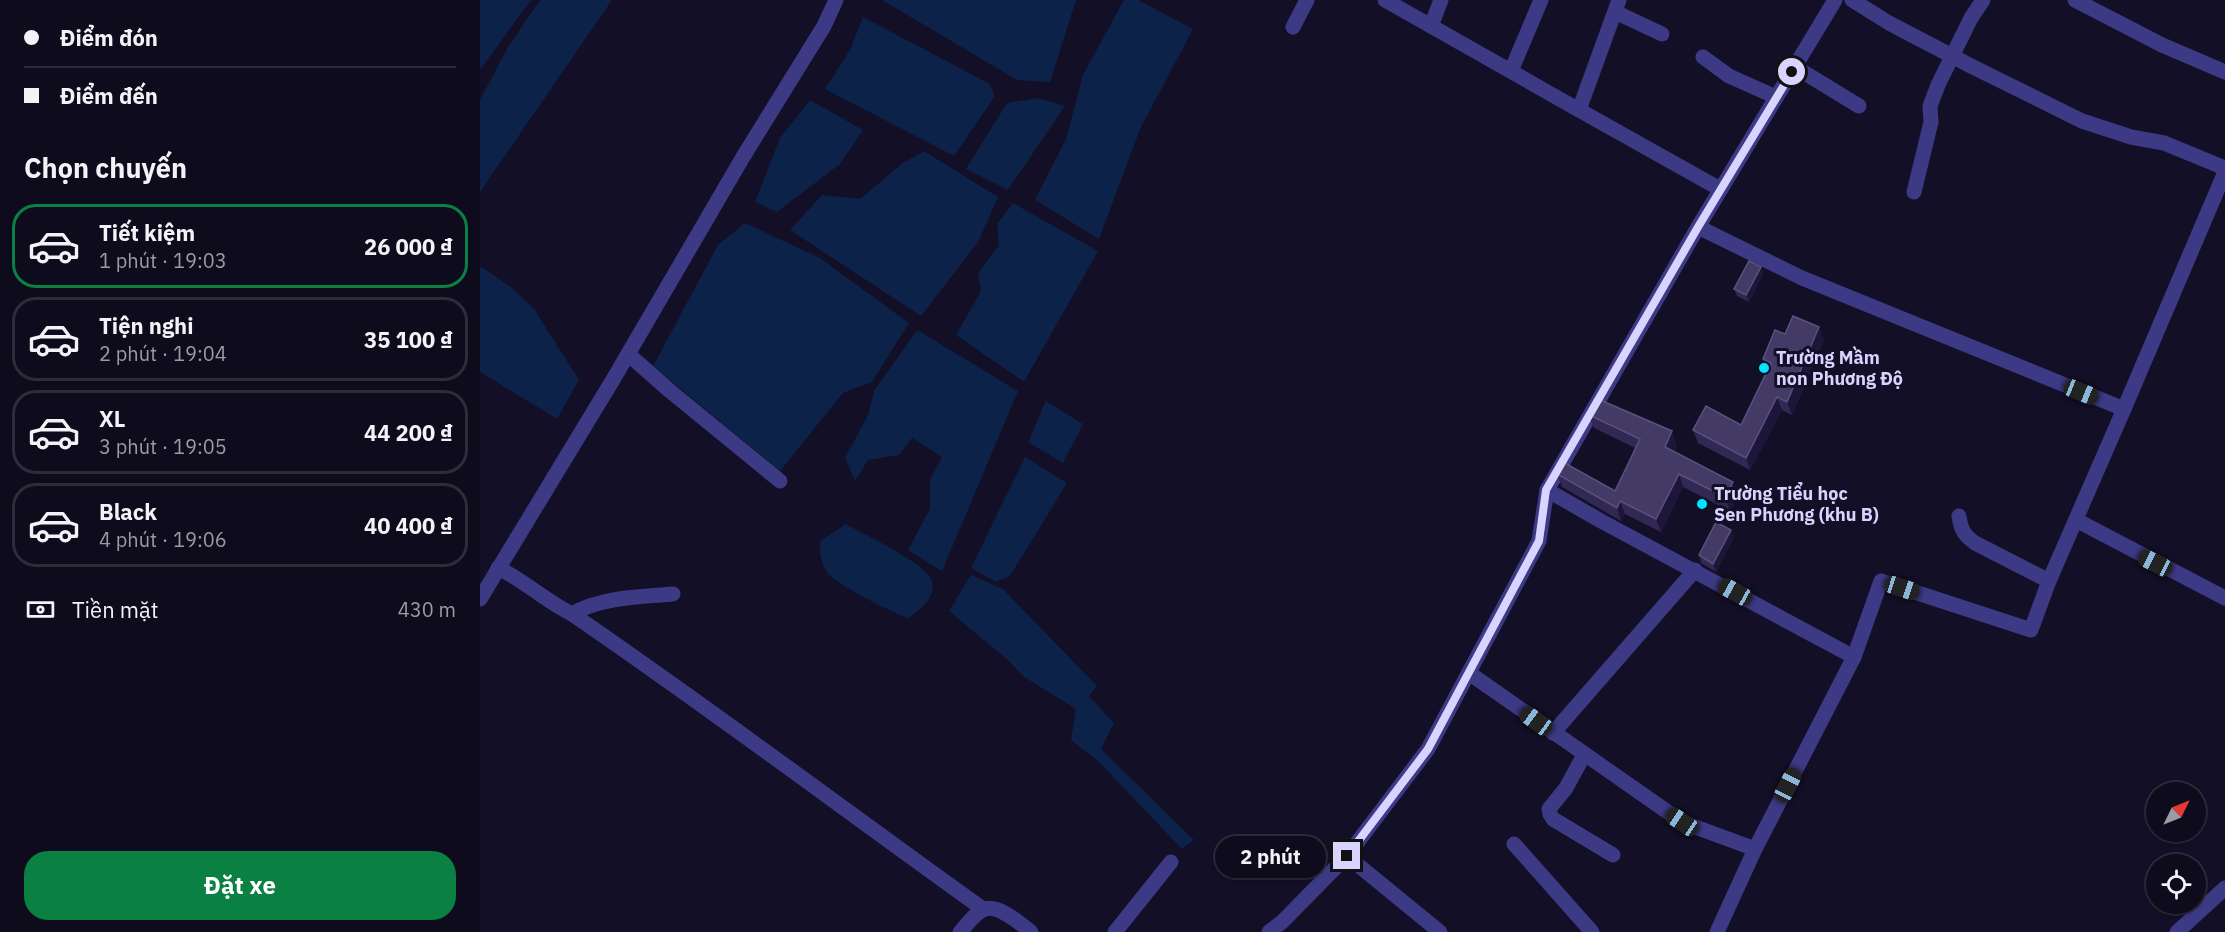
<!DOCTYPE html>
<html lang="vi">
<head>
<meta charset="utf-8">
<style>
	body { margin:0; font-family:"IBM Plex Sans",sans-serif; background:#1c1929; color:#f1f3f6; height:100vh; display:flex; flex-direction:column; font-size:22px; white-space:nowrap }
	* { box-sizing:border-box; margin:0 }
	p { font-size:20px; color:#9b9ba3 }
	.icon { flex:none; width:33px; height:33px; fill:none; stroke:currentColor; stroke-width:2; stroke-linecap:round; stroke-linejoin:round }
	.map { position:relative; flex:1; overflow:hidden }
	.side { display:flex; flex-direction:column; background:#0e0b1c; width:480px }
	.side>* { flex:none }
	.top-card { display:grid; align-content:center; height:132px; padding:0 24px; background:#0e0b1c }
	.needle { width:39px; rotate:47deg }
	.controls { position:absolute; left:1666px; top:782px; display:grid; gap:12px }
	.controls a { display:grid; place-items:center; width:60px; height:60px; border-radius:50%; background:#0e0b1c; box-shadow:0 2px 4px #0004,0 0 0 2px #2e2b3b; font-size:30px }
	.end { position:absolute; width:27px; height:27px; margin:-14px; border:8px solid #d9d4ff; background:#111; box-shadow:0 0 0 3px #111 }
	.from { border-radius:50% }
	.bubble { position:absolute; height:42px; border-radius:21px; background:#0e0b1c; box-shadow:0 2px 4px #0004,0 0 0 2px #2e2b3b; font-size:20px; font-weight:700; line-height:42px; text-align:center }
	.car { position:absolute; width:18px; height:36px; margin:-18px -9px; border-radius:8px; box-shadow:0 0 4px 2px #0007; background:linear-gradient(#222 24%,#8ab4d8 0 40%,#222 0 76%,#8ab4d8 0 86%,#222 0) }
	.top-card b { display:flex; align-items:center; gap:21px; height:57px; font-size:22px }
	.top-card b+b { border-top:2px solid #2e2b3b }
	.top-card i { width:15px; height:15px; background:#f1f3f6 }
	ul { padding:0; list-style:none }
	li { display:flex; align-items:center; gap:18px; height:84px; margin:0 12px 9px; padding:0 12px; border:3px solid #2e2b3b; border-radius:24px }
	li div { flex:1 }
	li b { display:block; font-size:22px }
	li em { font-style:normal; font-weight:700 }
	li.selected { border-color:#0b8043 }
	li>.icon { width:54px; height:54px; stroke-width:1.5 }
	h2 { padding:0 24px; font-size:27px; line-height:72px }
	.pay { display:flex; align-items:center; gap:15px; height:66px; padding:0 24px; font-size:22px }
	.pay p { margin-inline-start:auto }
	.primary-button { display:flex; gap:12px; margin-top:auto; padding:12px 24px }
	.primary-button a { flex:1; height:69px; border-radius:24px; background:#0b8043; color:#fff; font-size:24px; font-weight:700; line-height:69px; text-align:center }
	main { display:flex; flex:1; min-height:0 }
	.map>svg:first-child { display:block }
</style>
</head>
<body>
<main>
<section class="side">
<div class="top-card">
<b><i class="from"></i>Điểm đón</b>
<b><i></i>Điểm đến</b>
</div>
<h2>Chọn chuyến</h2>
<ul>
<li class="selected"><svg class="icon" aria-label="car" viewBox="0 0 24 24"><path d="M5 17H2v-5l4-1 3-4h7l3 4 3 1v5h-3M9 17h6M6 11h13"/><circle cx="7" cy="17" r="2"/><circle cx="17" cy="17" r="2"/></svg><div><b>Tiết kiệm</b><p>1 phút · 19:03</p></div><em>26 000 ₫</em></li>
<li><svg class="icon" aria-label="car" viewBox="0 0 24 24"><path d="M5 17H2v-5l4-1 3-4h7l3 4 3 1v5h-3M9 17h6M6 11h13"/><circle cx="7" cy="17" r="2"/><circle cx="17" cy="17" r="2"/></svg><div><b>Tiện nghi</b><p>2 phút · 19:04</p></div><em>35 100 ₫</em></li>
<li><svg class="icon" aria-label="car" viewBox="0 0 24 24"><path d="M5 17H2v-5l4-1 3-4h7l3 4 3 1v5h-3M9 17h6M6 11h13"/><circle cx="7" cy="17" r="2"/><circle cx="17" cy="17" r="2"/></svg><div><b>XL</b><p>3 phút · 19:05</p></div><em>44 200 ₫</em></li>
<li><svg class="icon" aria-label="car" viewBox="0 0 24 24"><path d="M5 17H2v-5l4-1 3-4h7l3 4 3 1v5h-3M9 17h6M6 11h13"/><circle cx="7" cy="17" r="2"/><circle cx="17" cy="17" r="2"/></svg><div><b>Black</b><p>4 phút · 19:06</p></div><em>40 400 ₫</em></li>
</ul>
<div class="pay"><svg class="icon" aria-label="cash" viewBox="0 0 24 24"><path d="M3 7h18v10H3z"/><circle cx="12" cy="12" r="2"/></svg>Tiền mặt<p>430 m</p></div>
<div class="primary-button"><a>Đặt xe</a></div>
</section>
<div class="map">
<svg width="1745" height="932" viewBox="0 0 1745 932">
	<rect width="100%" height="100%" fill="#130f26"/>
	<g fill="#0c2248">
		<polygon points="0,0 51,0 0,70"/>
		<polygon points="60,0 132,0 0,192 0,100 28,47"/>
		<polygon points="402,0 596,0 570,82 537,80"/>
		<polygon points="644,0 658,0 713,29 660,129 619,239 555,200 586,139 603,75"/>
		<polygon points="383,17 510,84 515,96 474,156 345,89 370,50"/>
		<polygon points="558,98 585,106 528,190 486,169 527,103"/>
		<polygon points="330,100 383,130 360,164 297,212 275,202 300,138"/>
		<polygon points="444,151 518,197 498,242 441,316 310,230 342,195 380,199 423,163"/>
		<polygon points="533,203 618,251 544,382 476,335 501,291 498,273 519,245 517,224"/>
		<polygon points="265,223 340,258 429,323 392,382 363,393 300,471 173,366 238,245"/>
		<polygon points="0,266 31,287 54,309 99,380 77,419 0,372"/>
		<polygon points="437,330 538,391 462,571 428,550 450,509 450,480 462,457 432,438 419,455 388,460 375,481 365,458 388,415 394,391"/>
		<polygon points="566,401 603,424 583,463 548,442"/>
		<polygon points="545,457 587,483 530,576 516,582 491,568"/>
		<path d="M366 524C385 535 439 560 450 577 460 594 440 611 428 618 413 613 353 583 347 572 341 562 339 552 340 541Z"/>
		<polygon points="491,575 523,589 617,686 609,696 634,723 621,749 714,840 702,849 617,760 591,740 596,709 544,677 530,662 469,611"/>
	</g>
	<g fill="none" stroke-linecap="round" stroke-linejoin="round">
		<g stroke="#3d3a85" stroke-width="15">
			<polyline points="905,0 1099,110"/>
			<polyline points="1139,0 1099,110 1240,189"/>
			<polyline points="1372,0 1409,23 1493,67 1602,121 1651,137 1684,143 1745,168"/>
			<polyline points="1595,0 1682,45 1745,72"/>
			<polyline points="1135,12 1182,34"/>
			<polyline points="951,26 961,0"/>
			<polyline points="813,27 827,0"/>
			<polyline points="1223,57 1249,76 1296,97"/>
			<polyline points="1315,67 1379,106"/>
			<polyline points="1031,71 1061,0"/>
			<polyline points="1434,192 1451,122 1450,106 1458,85 1491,18 1503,0"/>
			<polyline points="1218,227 1322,278 1644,409 1745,172"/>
			<polyline points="148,354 190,391 300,481"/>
			<polyline points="1067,490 1121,521 1374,657"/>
			<path d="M1479 516C1481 530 1484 535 1495 543L1569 581"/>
			<polyline points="1596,520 1745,598"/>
			<path d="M18 568C44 580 65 601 92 614 231 709 366 811 503 909"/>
			<polyline points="0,599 134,378 263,157 344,26 356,0"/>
			<path d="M92 614C121 597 160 597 193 594"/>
			<polyline points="989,673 1202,822 1275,849"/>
			<polyline points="1073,733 1215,570"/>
			<polyline points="1104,755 1086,788 1069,809 1070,814 1073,819 1133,855"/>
			<polyline points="1034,844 1112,932"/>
			<path d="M480 932C487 925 495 912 505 909 518 904 541 924 551 932"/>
			<polyline points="635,932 691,862"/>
			<polyline points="789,932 802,922 867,856"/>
			<polyline points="960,932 867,856 948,749 1059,541 1067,490 1218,227 1355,0"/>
			<polyline points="1237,932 1275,849 1374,657 1401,581 1551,630 1569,581 1644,409"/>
			<polyline points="1697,932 1745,888"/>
		</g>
	</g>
	<g fill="#312854">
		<polygon points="1283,274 1269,302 1257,296 1254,289"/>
		<polygon points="1339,327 1344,340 1312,415 1302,410 1270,470 1218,443 1213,430 1261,425 1287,372 1283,359 1305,334"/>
		<polygon points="1109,415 1197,445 1194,452 1253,482 1258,495 1250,511 1203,487 1181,532 1145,514 1141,521 1082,487 1077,474 1135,491 1155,448 1114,428"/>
		<polygon points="1254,537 1236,572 1221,563 1219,555"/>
	</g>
	<g fill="#1d163a">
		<polygon points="1281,267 1283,274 1269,302 1266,295"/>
		<polygon points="1339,327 1344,340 1312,415 1307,402"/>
		<polygon points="1297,397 1302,410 1270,470 1266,458"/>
		<polygon points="1192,431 1197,445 1189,460 1185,447"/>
		<polygon points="1199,474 1203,487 1181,532 1176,519"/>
		<polygon points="1253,482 1258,495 1250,511 1245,497"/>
		<polygon points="1140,501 1145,514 1141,521 1137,508"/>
		<polygon points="1251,530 1254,537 1236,572 1233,564"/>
	</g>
	<g fill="#433a66" stroke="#5a527e" stroke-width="1.5">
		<polygon points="1269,261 1281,267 1266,295 1254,289"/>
		<polygon points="1313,316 1339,327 1307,402 1297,397 1266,458 1213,430 1226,406 1261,425 1291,363 1283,359 1295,330 1305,334"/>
		<polygon points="1118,399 1192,431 1185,447 1253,482 1245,497 1199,474 1176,519 1140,501 1137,508 1077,474 1083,462 1135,491 1160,439 1109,415"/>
		<polygon points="1236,522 1251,530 1233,564 1219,555"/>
	</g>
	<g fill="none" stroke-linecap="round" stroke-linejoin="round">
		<polyline stroke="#d9d4ff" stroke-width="8" points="867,856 948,749 1059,541 1066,490 1218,227 1312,72"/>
	</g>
	<g fill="#00e5ff" stroke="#130f26" stroke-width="2">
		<circle cx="1284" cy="368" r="6"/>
		<circle cx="1222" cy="504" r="6"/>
	</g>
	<g text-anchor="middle" stroke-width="6" stroke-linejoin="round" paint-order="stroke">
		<g font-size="18" font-weight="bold" fill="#d9d4ff" stroke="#130f26" text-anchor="start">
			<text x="1296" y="364">Trường Mầm<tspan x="1296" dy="21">non Phương Độ</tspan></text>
			<text x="1234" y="500">Trường Tiểu học<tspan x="1234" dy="21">Sen Phương (khu B)</tspan></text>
		</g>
	</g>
</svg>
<div class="controls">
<a><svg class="needle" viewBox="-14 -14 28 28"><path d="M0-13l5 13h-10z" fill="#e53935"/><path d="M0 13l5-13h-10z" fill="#9b9ba3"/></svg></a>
<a><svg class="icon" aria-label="locate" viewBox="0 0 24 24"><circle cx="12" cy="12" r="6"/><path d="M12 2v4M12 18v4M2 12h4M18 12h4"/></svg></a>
</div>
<i class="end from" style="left:1312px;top:72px"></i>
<i class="end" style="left:867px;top:856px"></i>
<div class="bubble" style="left:735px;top:836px;width:111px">2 phút</div>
<i class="car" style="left:1601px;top:392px;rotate:112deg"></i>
<i class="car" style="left:1675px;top:563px;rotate:297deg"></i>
<i class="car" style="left:1422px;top:588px;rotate:108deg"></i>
<i class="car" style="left:1255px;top:592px;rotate:299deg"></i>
<i class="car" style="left:1056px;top:721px;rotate:306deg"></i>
<i class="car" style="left:1308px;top:785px;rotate:27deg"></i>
<i class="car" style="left:1202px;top:822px;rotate:304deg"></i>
</div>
</main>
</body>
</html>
